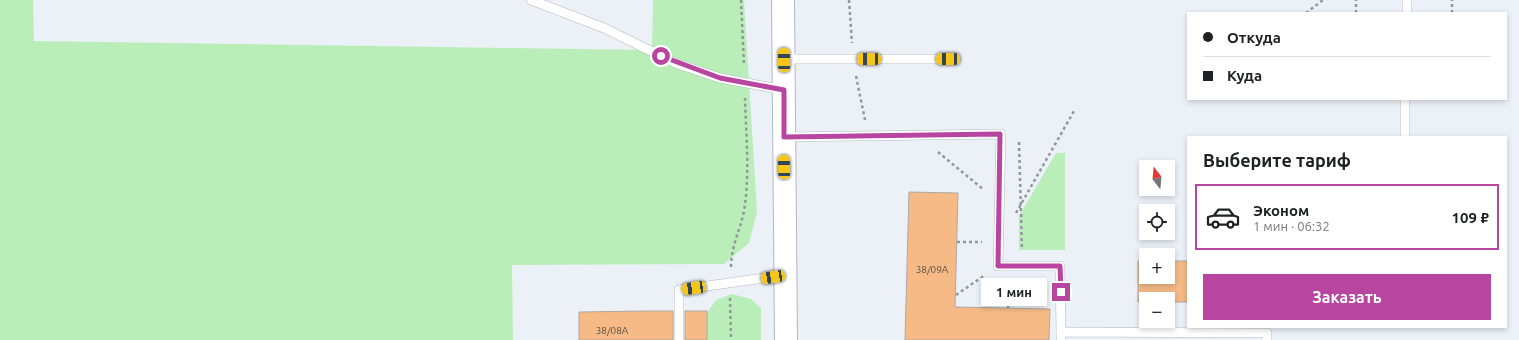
<!DOCTYPE html>
<html lang="ru">
<head>
<meta charset="utf-8">
<style>
	body { margin:0; font-family:Ubuntu,sans-serif; background:#f6f6f6; color:#202124; height:100vh; display:flex; flex-direction:column; font-size:15px; white-space:nowrap }
	* { box-sizing:border-box; margin:0 }
	p { font-size:13px; color:#757577 }
	.icon { flex:none; width:22px; height:22px; fill:none; stroke:currentColor; stroke-width:2; stroke-linecap:round; stroke-linejoin:round }
	.map { position:relative; flex:1; overflow:hidden }
	.side { position:absolute; left:1187px; top:136px; width:320px; height:192px; display:flex; flex-direction:column; background:#fff; border-radius:0px; box-shadow:0 2px 6px #0003 }
	.side>* { flex:none }
	.banner { position:absolute; left:1187px; top:12px; width:320px; height:88px; border-radius:0px; box-shadow:0 2px 6px #0003; display:grid; align-content:center; height:88px; padding:0 16px; background:#fff }
	.needle { width:26px; rotate:344deg }
	.fabs { position:absolute; left:1139px; top:160px; display:grid; gap:8px }
	.fabs a { display:grid; place-items:center; width:36px; height:36px; border-radius:0px; background:#fff; box-shadow:0 2px 6px #0003; font-size:20px }
	.end { position:absolute; width:18px; height:18px; margin:-9px; border:5px solid #b846a1; background:#fff; box-shadow:0 0 0 2px #fff }
	.from { border-radius:50% }
	.bubble { position:absolute; height:28px; border-radius:0px; background:#fff; box-shadow:0 2px 6px #0003; font-size:13px; font-weight:700; line-height:28px; text-align:center }
	.car { position:absolute; width:12px; height:24px; margin:-12px -6px; border-radius:5px; box-shadow:0 0 3px 1px #0007; background:linear-gradient(#f5c518 24%,#345 0 40%,#f5c518 0 76%,#345 0 86%,#f5c518 0) }
	.banner b { display:flex; align-items:center; gap:14px; height:38px; font-size:15px }
	.banner b+b { border-top:1px solid #e0e0e0 }
	.banner i { width:10px; height:10px; background:#202124 }
	ul { padding:0; list-style:none }
	li { display:flex; align-items:center; gap:12px; height:66px; margin:0 8px 6px; padding:0 8px; border:2px solid transparent; border-radius:0px }
	li div { flex:1 }
	li b { display:block; font-size:15px }
	li em { font-style:normal; font-weight:700 }
	li.active { border-color:#b846a1 }
	li>.icon { width:36px; height:36px; stroke-width:1.5 }
	h2 { padding:0 16px; font-size:18px; line-height:48px }
	.action { display:flex; gap:8px; margin-top:auto; padding:8px 16px }
	.action a { flex:1; height:46px; border-radius:0px; background:#b846a1; color:#fff; font-size:16px; font-weight:700; line-height:46px; text-align:center }
	.map>svg:first-child { display:block }
</style>
</head>
<body>
<div class="map">
<svg width="1519" height="340" viewBox="0 0 1519 340">
	<rect width="100%" height="100%" fill="#ecf1f7"/>
	<g fill="#baeeb9">
		<polygon points="0,0 33,0 34,41 652,50 653,0 744,0 757,212 749,243 724,264 512,265 513,340 0,340"/>
		<polygon points="1056,153 1065,153 1065,250 1019,250 1019,216"/>
		<polygon points="732,294 751,299 761,308 761,340 707,340 707,313 716,300"/>
	</g>
	<g fill="#f5ba85" stroke="#aea8a3">
		<polygon points="909,192 958,193 955,307 1050,309 1049,340 905,340"/>
		<polygon points="1138,261 1146,261 1146,277 1168,277 1168,261 1188,261 1188,302 1168,302 1168,299 1146,299 1146,302 1138,302"/>
		<polygon points="645,311 673,311 673,340 579,340 579,312"/>
		<rect x="685" y="311" width="22" height="29"/>
	</g>
	<g fill="none" stroke-linecap="round" stroke-linejoin="round">
		<defs>
			<g id="lane">
				<polyline points="531,0 604,28 675,63 720,78 784,90"/>
				<polyline points="1407,13 1407,0"/>
				<polyline points="784,59 948,59"/>
				<polyline points="784,137 1001,134 998,266 1060,266 1061,332"/>
				<polyline points="1405,137 1405,99"/>
				<polyline points="679,340 679,290 785,275"/>
				<polyline points="1061,340 1061,332 1267,333 1267,340"/>
			</g>
			<polyline id="secondary" points="783,0 786,340"/>
		</defs>
		<use href="#lane" stroke="#b4b8be" stroke-width="10"/>
		<use href="#secondary" stroke="#b4b8be" stroke-width="24"/>
		<g stroke="#93969b" stroke-width="2.5" stroke-dasharray="3 3" stroke-linecap="butt">
			<polyline points="741,0 744,65"/>
			<polyline points="849,0 852,43"/>
			<polyline points="1306,13 1323,0"/>
			<polyline points="1356,13 1356,0"/>
			<polyline points="1452,13 1452,0"/>
			<polyline points="856,76 865,120"/>
			<polyline points="1019,142 1022,249"/>
			<polyline points="938,152 984,190"/>
			<polyline points="1016,213 1074,111"/>
			<polyline points="957,242 982,242"/>
			<path d="M731 267C731 246 740 231 744 211 750 175 746 135 745 98"/>
			<polyline points="956,295 985,275"/>
			<polyline points="730,298 731,340"/>
			<polyline points="1008,308 1010,283"/>
		</g>
		<use href="#lane" stroke="#fff" stroke-width="9"/>
		<use href="#secondary" stroke="#fff" stroke-width="22"/>
	</g>
	<g fill="none" stroke-linecap="round" stroke-linejoin="round">
		<polyline stroke="#b846a1" stroke-width="5" points="661,56 720,78 784,90 784,137 1000,134 998,266 1060,266 1061,292"/>
	</g>
	<g text-anchor="middle" stroke-width="3" stroke-linejoin="round" paint-order="stroke">
		<g font-size="10" fill="#5c4e43">
			<text x="932" y="273">38/09А</text>
			<text x="612" y="334">38/08А</text>
		</g>
	</g>
</svg>
<div class="fabs">
<a><svg class="needle" viewBox="-14 -14 28 28"><path d="M0-13l5 13h-10z" fill="#e53935"/><path d="M0 13l5-13h-10z" fill="#757577"/></svg></a>
<a><svg class="icon" aria-label="locate" viewBox="0 0 24 24"><circle cx="12" cy="12" r="6"/><path d="M12 2v4M12 18v4M2 12h4M18 12h4"/></svg></a>
<a>+</a>
<a>−</a>
</div>
<i class="end from" style="left:661px;top:56px"></i>
<i class="end" style="left:1061px;top:292px"></i>
<div class="bubble" style="left:981px;top:278px;width:66px">1 мин</div>
<i class="car" style="left:869px;top:59px;rotate:270deg"></i>
<i class="car" style="left:948px;top:59px;rotate:270deg"></i>
<i class="car" style="left:784px;top:60px;rotate:359deg"></i>
<i class="car" style="left:784px;top:167px;rotate:359deg"></i>
<i class="car" style="left:773px;top:277px;rotate:261deg"></i>
<i class="car" style="left:694px;top:288px;rotate:262deg"></i>
<div class="banner">
<b><i class="from"></i>Откуда</b>
<b><i></i>Куда</b>
</div>
<section class="side">
<h2>Выберите тариф</h2>
<ul>
<li class="active"><svg class="icon" aria-label="car" viewBox="0 0 24 24"><path d="M5 17H2v-5l4-1 3-4h7l3 4 3 1v5h-3M9 17h6M6 11h13"/><circle cx="7" cy="17" r="2"/><circle cx="17" cy="17" r="2"/></svg><div><b>Эконом</b><p>1 мин · 06:32</p></div><em>109 ₽</em></li>
</ul>
<div class="action"><a>Заказать</a></div>
</section>
</div>
</body>
</html>
